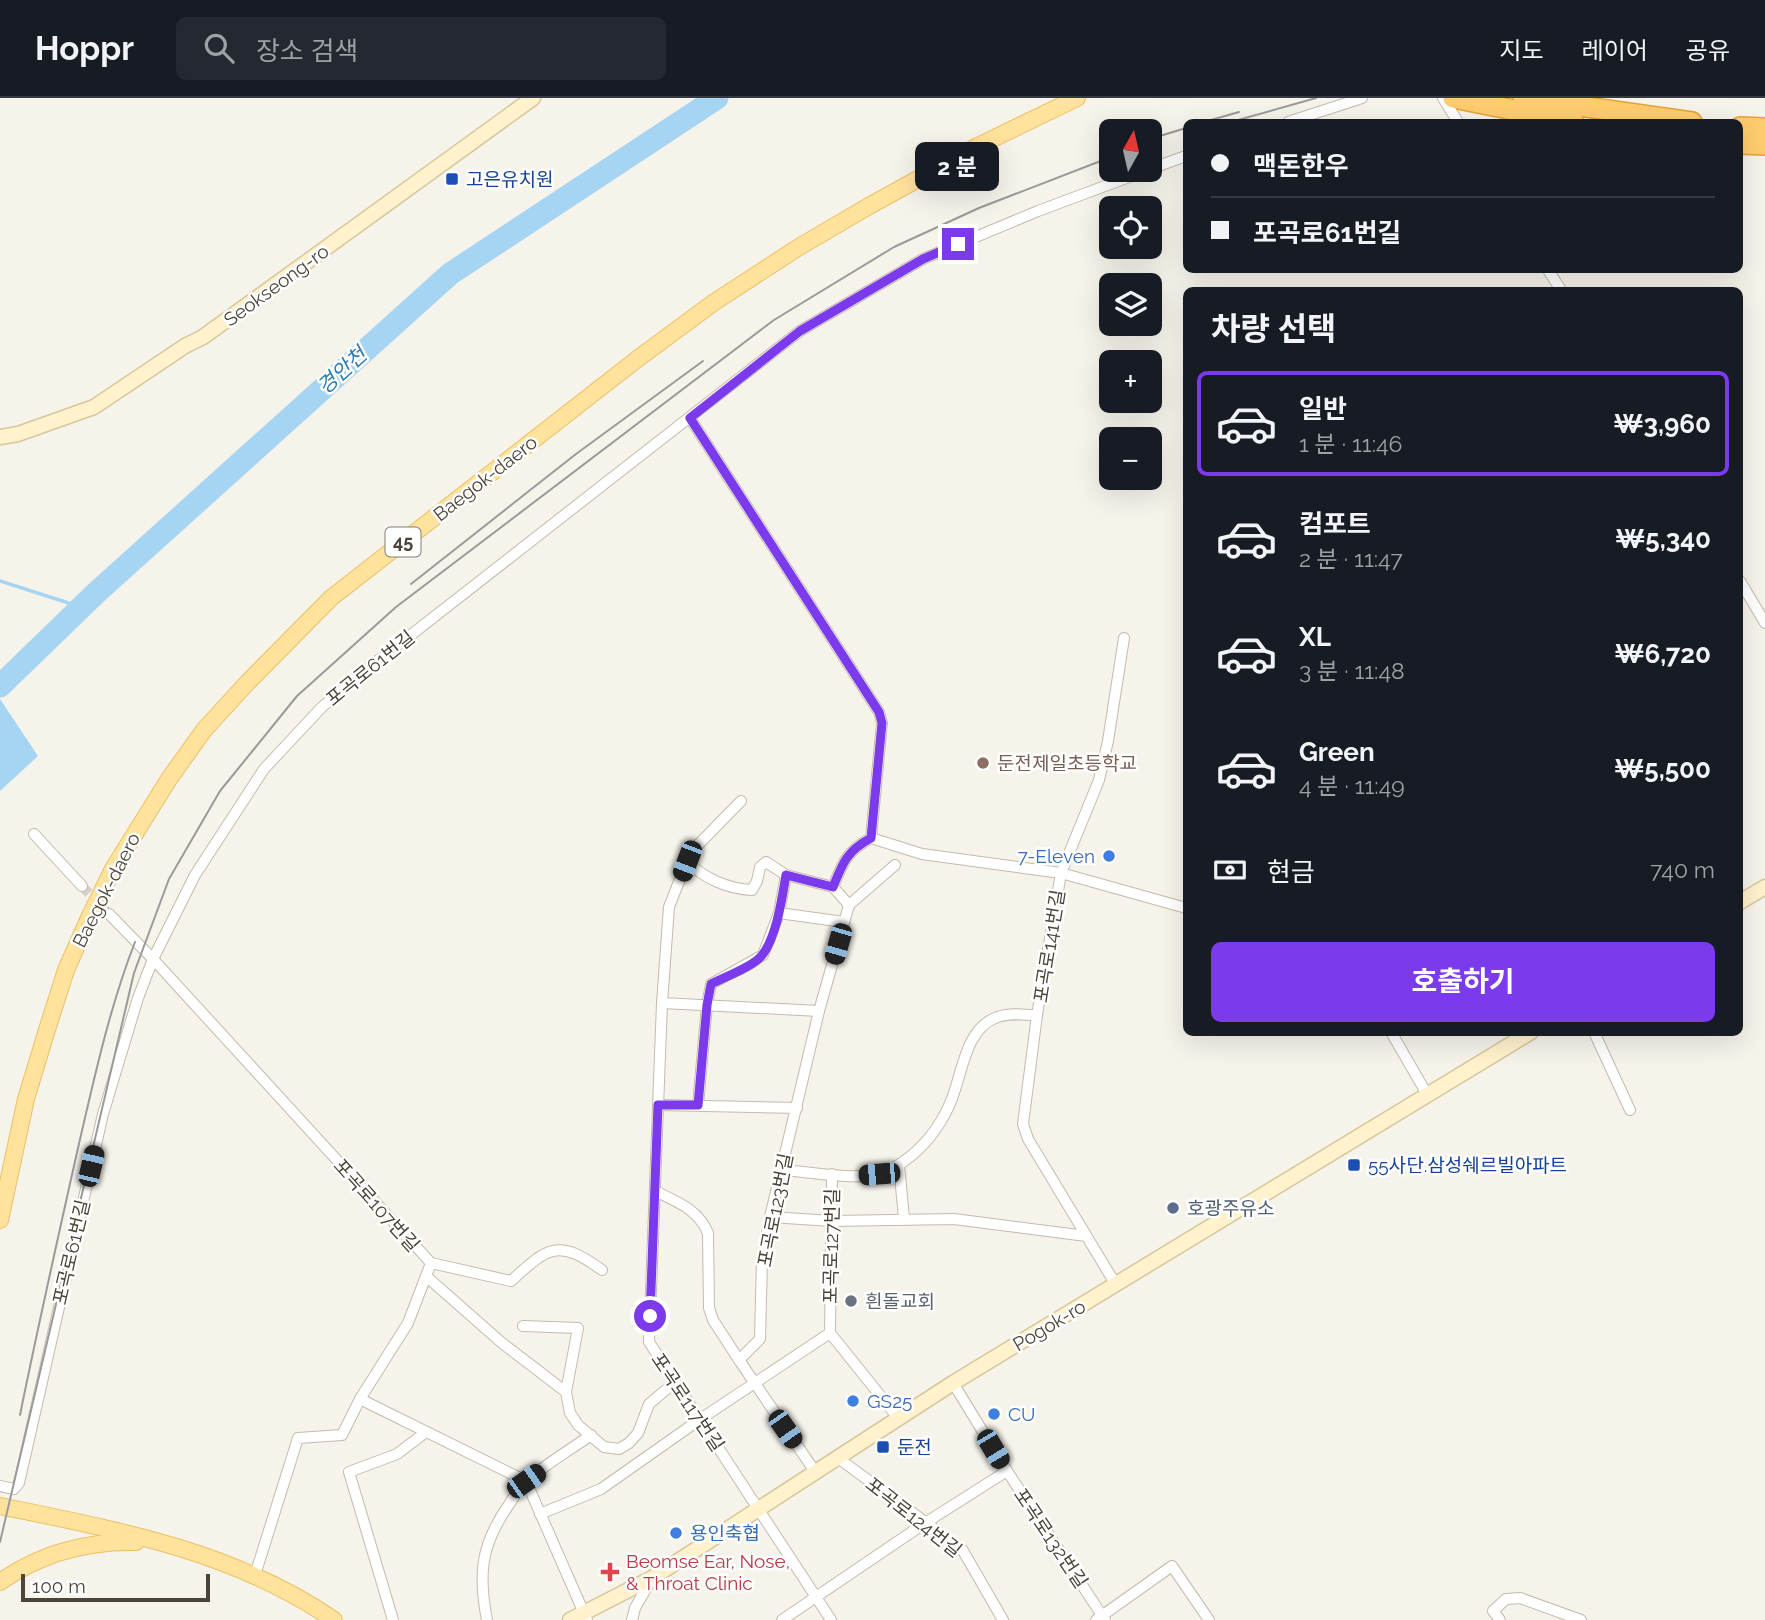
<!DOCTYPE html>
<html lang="ko">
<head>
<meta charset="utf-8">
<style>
	body { margin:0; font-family:Raleway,"Noto Sans KR",sans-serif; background:#242831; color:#f1f3f6; height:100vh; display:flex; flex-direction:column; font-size:26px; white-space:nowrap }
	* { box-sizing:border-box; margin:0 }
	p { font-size:23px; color:#9ea1a6 }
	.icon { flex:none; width:38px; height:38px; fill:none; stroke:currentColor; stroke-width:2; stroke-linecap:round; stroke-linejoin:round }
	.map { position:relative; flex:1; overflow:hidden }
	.details { position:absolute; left:1183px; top:189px; width:560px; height:749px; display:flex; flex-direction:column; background:#171b24; border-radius:10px; box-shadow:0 7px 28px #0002 }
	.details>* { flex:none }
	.banner { position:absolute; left:1183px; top:21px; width:560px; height:154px; border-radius:10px; box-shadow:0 7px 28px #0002; display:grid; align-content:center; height:154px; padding:0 28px; background:#171b24 }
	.needle { width:46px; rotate:8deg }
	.buttons { position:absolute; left:1099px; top:21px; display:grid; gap:14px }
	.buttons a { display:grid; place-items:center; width:63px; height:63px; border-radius:10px; background:#171b24; box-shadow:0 7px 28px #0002; font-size:35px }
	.scale { position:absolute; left:21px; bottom:18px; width:189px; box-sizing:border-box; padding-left:7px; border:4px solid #4b4438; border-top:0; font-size:19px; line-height:24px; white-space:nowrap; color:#4b4438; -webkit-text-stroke:5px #fff; paint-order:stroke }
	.end { position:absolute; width:32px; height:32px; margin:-16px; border:9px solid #7c3aed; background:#fff; box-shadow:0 0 0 4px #fff }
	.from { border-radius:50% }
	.bubble { position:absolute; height:49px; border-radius:10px; background:#171b24; box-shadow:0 7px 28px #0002; font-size:23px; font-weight:700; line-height:49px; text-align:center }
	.car { position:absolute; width:21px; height:42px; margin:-21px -10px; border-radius:9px; box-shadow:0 0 5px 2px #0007; background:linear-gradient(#222 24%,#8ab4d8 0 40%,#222 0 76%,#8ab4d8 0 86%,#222 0) }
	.banner b { display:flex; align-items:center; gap:24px; height:66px; font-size:26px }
	.banner b+b { border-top:2px solid #363941 }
	.banner i { width:18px; height:18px; background:#f1f3f6 }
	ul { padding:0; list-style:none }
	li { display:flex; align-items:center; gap:21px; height:105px; margin:0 14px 10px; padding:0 14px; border:4px solid transparent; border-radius:10px }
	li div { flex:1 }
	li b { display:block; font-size:26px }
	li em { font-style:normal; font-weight:700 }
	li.active { border-color:#7c3aed }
	li>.icon { width:63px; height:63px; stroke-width:1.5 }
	h2 { padding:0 28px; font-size:32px; line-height:84px }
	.pay { display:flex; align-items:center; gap:18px; height:77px; padding:0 28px; font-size:26px }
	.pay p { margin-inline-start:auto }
	.button { display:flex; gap:14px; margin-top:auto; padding:14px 28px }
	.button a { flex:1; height:80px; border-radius:10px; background:#7c3aed; color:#fff; font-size:28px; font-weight:700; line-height:80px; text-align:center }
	header { display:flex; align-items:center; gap:42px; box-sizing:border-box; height:98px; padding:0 35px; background:#171b24; border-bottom:2px solid #363941 }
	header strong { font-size:33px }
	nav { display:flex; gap:38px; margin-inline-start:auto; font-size:24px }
	.search { width:490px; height:63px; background:#242831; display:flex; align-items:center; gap:18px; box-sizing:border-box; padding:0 24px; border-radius:10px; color:#9ea1a6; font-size:26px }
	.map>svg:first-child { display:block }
</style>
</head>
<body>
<header>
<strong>Hoppr</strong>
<div class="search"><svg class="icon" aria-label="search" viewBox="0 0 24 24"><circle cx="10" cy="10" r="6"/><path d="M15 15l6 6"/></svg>장소 검색</div>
<nav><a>지도</a><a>레이어</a><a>공유</a></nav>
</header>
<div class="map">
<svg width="1765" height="1522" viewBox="0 0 1765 1522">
	<rect width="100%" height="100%" fill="#f6f3eb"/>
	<polygon fill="#a6d5f4" points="0,601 38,658 0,693"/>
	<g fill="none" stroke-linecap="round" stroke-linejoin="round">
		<polyline stroke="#a6d5f4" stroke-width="3.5" points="0,483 81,509"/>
		<polyline stroke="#a6d5f4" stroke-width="23" points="0,588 96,495 450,176 717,0"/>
		<polyline stroke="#d4d0c7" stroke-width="10" stroke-dasharray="10 5" stroke-linecap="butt" points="82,788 109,816"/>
		<defs>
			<g id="street">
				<polyline points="1443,0 1458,24"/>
				<polyline points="1288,24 1362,0"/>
				<polyline points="1150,71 1186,58"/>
				<polyline points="1548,172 1561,192"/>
				<polyline points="690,320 879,614 882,625 871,740 922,756 1061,775 1037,917 1023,1026 1028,1041 1116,1187"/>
				<polyline points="1740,483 1765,525"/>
				<polyline points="1124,540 1108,643 1099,682 1061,775 1186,810"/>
				<polyline points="741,703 696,749 687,763 669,809 662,905 649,1244 831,1522"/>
				<polyline points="34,736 82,788"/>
				<path d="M687 763C703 780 728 791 752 792L757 783 760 769 766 764 786 777 833 789 849 807 819 913 770 1119 762 1162 760 1241 739 1262 816 1375"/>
				<path d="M833 789C843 764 847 753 871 740"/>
				<polyline points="849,807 895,767"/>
				<polyline points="779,815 844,824"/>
				<polyline points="109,816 153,861 431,1165 408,1225 360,1301 526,1383 587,1522"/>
				<polyline points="662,905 819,913"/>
				<polyline points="1391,934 1428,998"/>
				<polyline points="1594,934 1630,1012"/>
				<polyline points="658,1007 797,1010"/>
				<polyline points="698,1007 707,907 711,886 763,857 779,815 786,777"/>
				<polyline points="899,1067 904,1120"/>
				<path d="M782 1072C813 1074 848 1082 878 1076 891 1073 901 1066 911 1058 929 1043 942 1025 951 1003 962 977 965 932 995 920 1007 914 1024 917 1037 917"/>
				<polyline points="832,1076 830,1235 899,1321"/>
				<path d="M655 1093C677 1104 698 1111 708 1135L709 1210 713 1222 739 1262"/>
				<polyline points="770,1119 832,1123 954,1121 1086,1138"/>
				<path d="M431 1165 511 1183C548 1149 558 1140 602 1172"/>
				<polyline points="427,1179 502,1245 566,1294"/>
				<polyline points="523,1228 578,1230 566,1294 570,1315 578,1327 604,1349 619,1351 629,1345 638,1335 649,1306 674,1285"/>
				<polyline points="953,1285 1007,1373 1105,1522"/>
				<polyline points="838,1360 962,1451 1003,1522"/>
				<polyline points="0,1388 14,1391 19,1385 103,1016 138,900 153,861 195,777 264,671 322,609 366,572 800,233 923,161 1038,113 1148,72"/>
				<polyline points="540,1416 601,1391 699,1322 830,1235"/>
				<polyline points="255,1477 298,1340 342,1337 360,1301"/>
				<polyline points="393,1522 349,1374 397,1356 426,1334"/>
				<path d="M487 1522C478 1476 481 1447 508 1408 514 1399 520 1388 528 1382 547 1365 570 1352 591 1337"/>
				<polyline points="632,1522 635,1510 651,1482"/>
				<polyline points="782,1522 925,1425 1007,1373"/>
				<polyline points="1096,1522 1172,1468 1209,1522"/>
				<polyline points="1500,1522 1493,1513 1506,1501 1520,1500 1581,1522"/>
			</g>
			<g id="secondary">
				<polyline points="0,339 18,336 94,309 185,248 203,239 533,0"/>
				<polyline points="1740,804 1765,789"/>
				<polyline points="570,1522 652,1480 953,1285 1531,934"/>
			</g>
			<g id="primary">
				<polyline points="0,1122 26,1001 46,935 66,872 89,820 113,771 169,681 204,632 247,585 331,500 636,262 713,205 799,149 869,108 978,48 1077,0"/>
				<path d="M0 1408C117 1432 234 1453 334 1522"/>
				<path d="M0 1484C41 1455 86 1443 136 1444"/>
			</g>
			<g id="highway">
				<polyline points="1453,0 1574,24"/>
				<polyline points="1523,0 1692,24"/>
				<polyline points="1740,29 1765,30"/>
				<polyline points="1740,46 1765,47"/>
			</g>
		</defs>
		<use href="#street" stroke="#c3bbad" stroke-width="12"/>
		<use href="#secondary" stroke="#d8c79a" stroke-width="17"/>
		<use href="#primary" stroke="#eac166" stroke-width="18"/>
		<use href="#highway" stroke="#e5a336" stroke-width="22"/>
		<use href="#street" stroke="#fff" stroke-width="10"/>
		<use href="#secondary" stroke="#fff2cd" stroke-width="14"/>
		<use href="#primary" stroke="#ffe29c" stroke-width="16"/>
		<use href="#highway" stroke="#ffcd6e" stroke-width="19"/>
		<g stroke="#9a9a9a" stroke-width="2">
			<polyline points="1204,24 1239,14"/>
			<polyline points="1231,24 1316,0"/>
			<polyline points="1150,41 1186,30"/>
			<polyline points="411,486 576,356 703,263"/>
			<path d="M20 1317C38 1228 58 1139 78 1050 94 981 109 911 135 844"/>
			<polyline points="0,1444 134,875 169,781 220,693 297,598 396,509 774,222 894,149 979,110 1111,59"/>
		</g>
	</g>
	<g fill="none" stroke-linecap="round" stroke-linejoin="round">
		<path stroke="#7c3aed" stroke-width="9" d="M650 1218 658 1007H698L707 907 711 886C725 879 755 868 763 856 777 837 782 800 786 777L833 789C843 764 847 753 871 740L882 625 879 614 690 320 800 233 923 161 958 146"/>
	</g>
	<g fill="#1a4fb4" stroke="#fff" stroke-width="2.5">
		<rect x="445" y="74" width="14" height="14" rx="3.5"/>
		<rect x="1347" y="1060" width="14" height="14" rx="3.5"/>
		<rect x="876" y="1342" width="14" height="14" rx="3.5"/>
	</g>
	<circle fill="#8d6e63" stroke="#fff" stroke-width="2.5" cx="983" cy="665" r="7"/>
	<g fill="#3f7fe0" stroke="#fff" stroke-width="2.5">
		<circle cx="1109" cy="758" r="7"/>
		<circle cx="853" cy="1303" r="7"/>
		<circle cx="994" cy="1316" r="7"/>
		<circle cx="676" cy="1435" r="7"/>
	</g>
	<circle fill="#5c6f8a" stroke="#fff" stroke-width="2.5" cx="1173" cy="1110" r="7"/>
	<circle fill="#6b7280" stroke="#fff" stroke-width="2.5" cx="851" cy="1203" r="7"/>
	<path fill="#e0444e" stroke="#fff" stroke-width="2.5" d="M606.5 1463.5h7v7h7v7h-7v7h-7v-7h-7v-7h7z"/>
	<g text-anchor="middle" stroke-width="5" stroke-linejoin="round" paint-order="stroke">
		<rect fill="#fff" stroke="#817c74" stroke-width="2" x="385.5" y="429.5" width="35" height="29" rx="5"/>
		<g font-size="18" font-weight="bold" fill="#4b4438">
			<text x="403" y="450">45</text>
		</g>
		<g font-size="19" fill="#164399" stroke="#fff" text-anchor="start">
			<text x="466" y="88">고은유치원</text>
			<text x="1368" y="1074">55사단.삼성쉐르빌아파트</text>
			<text x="897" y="1356">둔전</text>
		</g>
		<g font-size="19" fill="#4b4438" stroke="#fff">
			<text transform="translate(276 187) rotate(-36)" y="7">Seokseong-ro</text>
			<text transform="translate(485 380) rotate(-38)" y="7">Baegok-daero</text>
			<text transform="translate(370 570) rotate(-39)" y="7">포곡로61번길</text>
			<text transform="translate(106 792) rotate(-63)" y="7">Baegok-daero</text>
			<text transform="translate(1049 848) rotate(-81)" y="7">포곡로141번길</text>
			<text transform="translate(377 1107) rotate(48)" y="7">포곡로107번길</text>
			<text transform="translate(775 1112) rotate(-79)" y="7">포곡로123번길</text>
			<text transform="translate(831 1148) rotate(-89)" y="7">포곡로127번길</text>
			<text transform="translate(71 1154) rotate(-77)" y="7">포곡로61번길</text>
			<text transform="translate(1049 1227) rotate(-31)" y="7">Pogok-ro</text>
			<text transform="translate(688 1304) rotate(56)" y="7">포곡로117번길</text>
			<text transform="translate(914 1419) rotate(38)" y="7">포곡로124번길</text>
			<text transform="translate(1051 1440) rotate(56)" y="7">포곡로132번길</text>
		</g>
		<g font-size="19" fill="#785e54" stroke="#fff" text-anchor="start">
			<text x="997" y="672">둔전제일초등학교</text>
		</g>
		<g font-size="19" fill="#366cbe" stroke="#fff" text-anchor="start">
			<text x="1095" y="765" text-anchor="end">7-Eleven</text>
			<text x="867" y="1310">GS25</text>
			<text x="1008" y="1323">CU</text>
			<text x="690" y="1442">용인축협</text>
		</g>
		<g font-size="19" fill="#4e5e75" stroke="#fff" text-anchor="start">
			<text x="1187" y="1117">호광주유소</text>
		</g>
		<g font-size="19" fill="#5b616d" stroke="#fff" text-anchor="start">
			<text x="865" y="1210">흰돌교회</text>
		</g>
		<g font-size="19" fill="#be3a42" stroke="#fff" text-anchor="start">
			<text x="626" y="1470">Beomse Ear, Nose,<tspan x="626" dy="22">&amp; Throat Clinic</tspan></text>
		</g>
		<g font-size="21" font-style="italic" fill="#2a7bb5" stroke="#fff">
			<text transform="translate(342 273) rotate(-42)" y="7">경안천</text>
		</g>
	</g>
</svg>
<div class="buttons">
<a><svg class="needle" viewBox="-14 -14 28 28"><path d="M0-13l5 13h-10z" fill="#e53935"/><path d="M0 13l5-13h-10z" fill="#9ea1a6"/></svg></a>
<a><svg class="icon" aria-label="locate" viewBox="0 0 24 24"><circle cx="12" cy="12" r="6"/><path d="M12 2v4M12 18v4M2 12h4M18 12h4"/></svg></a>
<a><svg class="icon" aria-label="layers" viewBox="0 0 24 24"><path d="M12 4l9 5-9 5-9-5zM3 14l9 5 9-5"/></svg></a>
<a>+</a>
<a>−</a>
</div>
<div class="scale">100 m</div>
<i class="end from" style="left:650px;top:1218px"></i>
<i class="end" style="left:958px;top:146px"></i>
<div class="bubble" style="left:915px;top:44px;width:84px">2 분</div>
<i class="car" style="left:687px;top:763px;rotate:201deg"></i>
<i class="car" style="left:838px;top:846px;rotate:196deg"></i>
<i class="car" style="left:91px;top:1068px;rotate:13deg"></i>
<i class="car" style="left:879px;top:1076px;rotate:265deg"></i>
<i class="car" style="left:785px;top:1331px;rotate:145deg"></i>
<i class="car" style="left:993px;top:1351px;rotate:149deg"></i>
<i class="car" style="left:526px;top:1383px;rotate:55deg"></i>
<div class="banner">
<b><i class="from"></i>맥돈한우</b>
<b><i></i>포곡로61번길</b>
</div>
<section class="details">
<h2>차량 선택</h2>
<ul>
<li class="active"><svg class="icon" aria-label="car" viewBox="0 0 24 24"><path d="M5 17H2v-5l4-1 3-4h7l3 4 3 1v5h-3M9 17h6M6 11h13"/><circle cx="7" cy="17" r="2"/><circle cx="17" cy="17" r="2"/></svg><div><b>일반</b><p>1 분 · 11:46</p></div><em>₩3,960</em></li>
<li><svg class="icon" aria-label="car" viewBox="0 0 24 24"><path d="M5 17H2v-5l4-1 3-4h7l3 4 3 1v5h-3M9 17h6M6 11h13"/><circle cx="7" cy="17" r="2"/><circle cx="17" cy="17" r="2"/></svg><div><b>컴포트</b><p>2 분 · 11:47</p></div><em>₩5,340</em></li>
<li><svg class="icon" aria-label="car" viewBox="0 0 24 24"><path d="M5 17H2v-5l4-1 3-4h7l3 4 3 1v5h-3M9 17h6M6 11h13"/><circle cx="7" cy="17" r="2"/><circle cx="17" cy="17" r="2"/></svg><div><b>XL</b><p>3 분 · 11:48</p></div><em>₩6,720</em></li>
<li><svg class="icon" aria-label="car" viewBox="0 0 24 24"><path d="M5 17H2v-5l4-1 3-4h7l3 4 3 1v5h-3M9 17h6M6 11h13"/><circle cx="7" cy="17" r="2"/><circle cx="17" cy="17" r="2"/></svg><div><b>Green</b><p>4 분 · 11:49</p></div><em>₩5,500</em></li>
</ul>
<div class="pay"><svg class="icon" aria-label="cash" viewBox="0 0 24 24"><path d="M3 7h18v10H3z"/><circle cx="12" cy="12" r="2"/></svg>현금<p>740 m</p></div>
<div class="button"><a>호출하기</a></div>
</section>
</div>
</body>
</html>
